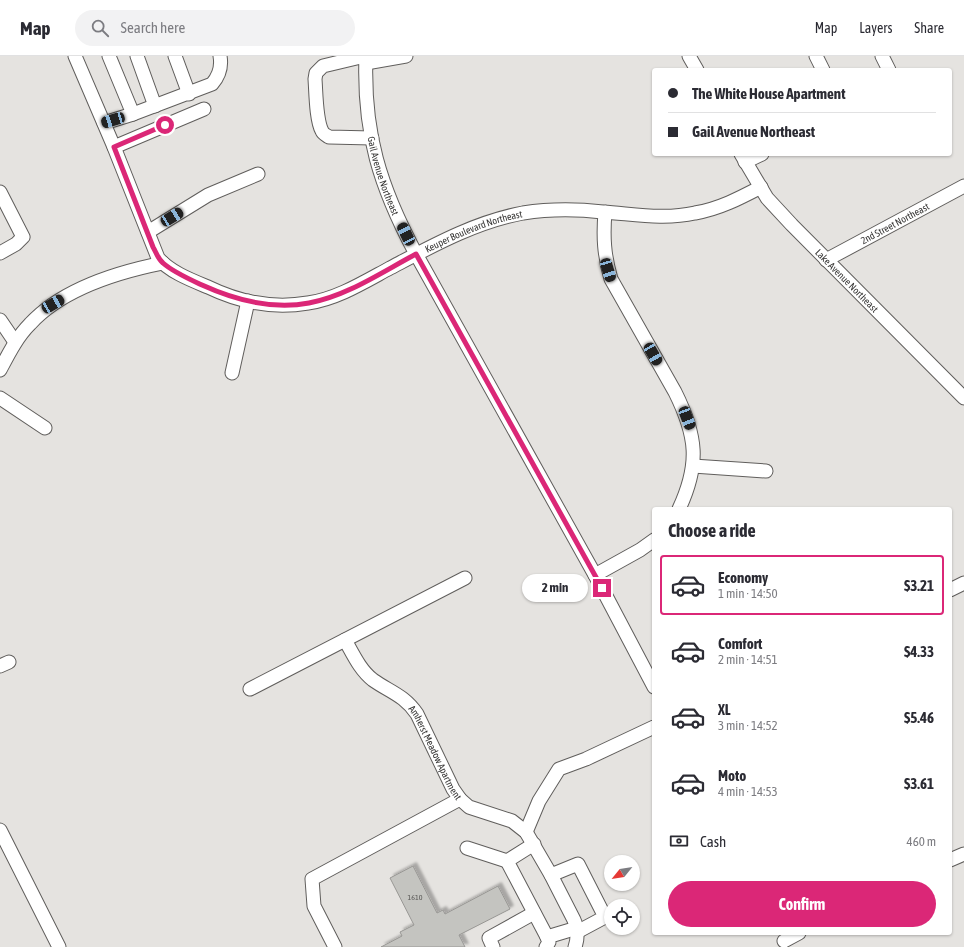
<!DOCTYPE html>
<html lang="en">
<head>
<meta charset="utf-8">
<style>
	body { margin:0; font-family:"Asap Condensed",sans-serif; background:#f2f2f3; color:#2b2b33; height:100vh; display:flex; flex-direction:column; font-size:15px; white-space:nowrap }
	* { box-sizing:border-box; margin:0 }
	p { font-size:13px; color:#7c7c81 }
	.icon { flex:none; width:22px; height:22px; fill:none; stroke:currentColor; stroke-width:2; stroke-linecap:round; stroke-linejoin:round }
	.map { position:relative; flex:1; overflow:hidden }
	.details { position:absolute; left:652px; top:451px; width:300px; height:428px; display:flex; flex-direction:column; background:#fff; border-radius:4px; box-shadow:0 1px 3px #0004 }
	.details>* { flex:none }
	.guide { position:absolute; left:652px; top:12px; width:300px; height:88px; border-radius:4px; box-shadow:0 1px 3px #0004; display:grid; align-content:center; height:88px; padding:0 16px; background:#fff }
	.needle { width:26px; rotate:240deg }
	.buttons { position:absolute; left:604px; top:799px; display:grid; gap:8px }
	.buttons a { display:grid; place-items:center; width:36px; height:36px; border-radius:50%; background:#fff; box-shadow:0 1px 3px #0004; font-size:20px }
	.end { position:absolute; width:18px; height:18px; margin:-9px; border:5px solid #db2777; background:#fff; box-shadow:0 0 0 2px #fff }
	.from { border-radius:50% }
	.bubble { position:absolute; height:28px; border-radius:14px; background:#fff; box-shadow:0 1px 3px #0004; font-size:13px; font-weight:700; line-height:28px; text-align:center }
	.car { position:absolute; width:12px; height:24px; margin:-12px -6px; border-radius:5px; box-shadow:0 0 3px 1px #0007; background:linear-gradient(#222 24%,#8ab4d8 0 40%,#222 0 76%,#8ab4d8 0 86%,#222 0) }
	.guide b { display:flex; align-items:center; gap:14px; height:38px; font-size:15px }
	.guide b+b { border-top:1px solid #e1e1e2 }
	.guide i { width:10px; height:10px; background:#2b2b33 }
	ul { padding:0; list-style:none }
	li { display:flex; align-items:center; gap:12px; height:60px; margin:0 8px 6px; padding:0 8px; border:2px solid transparent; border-radius:4px }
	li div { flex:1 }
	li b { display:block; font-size:15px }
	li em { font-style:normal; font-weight:700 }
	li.active { border-color:#db2777 }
	li>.icon { width:36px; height:36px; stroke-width:1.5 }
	h2 { padding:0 16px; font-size:18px; line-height:48px }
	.pay { display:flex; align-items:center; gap:10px; height:44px; padding:0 16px; font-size:15px }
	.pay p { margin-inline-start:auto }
	.action { display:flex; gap:8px; margin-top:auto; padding:8px 16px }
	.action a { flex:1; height:46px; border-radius:24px; background:#db2777; color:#fff; font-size:16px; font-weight:700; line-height:46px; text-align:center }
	header { display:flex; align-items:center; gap:24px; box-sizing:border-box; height:56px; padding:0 20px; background:#fff; border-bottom:1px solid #e1e1e2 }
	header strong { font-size:19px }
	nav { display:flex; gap:22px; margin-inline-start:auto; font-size:14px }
	.search { width:280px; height:36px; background:#f2f2f3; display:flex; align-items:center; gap:10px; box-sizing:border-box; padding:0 14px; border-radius:22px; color:#7c7c81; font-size:15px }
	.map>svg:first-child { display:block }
</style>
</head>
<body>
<header>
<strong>Map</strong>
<div class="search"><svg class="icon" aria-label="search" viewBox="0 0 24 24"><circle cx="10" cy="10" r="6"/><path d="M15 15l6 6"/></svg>Search here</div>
<nav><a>Map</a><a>Layers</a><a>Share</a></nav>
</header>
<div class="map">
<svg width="964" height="891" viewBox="0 0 964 891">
	<defs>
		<filter id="shadow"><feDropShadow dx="3.5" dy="-3.5" stdDeviation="1" flood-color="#0004"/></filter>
	</defs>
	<rect width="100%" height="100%" fill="#e5e3e0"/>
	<polygon fill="#c4c4c0" stroke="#989794" filter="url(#shadow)" points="413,810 437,857 443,854 445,858 498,830 510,853 459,879 465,891 381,891 402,880 400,876 414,869 390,822"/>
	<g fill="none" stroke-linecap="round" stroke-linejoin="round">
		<defs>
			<g id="minor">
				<path id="s1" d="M75 0 114 91 158 202C170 216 191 224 208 231 239 246 273 253 308 247 337 243 364 226 390 212 432 190 475 166 523 157 549 153 576 153 603 156 634 158 664 164 695 157 719 153 740 142 761 131"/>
				<polyline points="137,0 155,50"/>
				<polyline points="175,0 189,38"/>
				<path d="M365 0 323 10 316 17 315 23C316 36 316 64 322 75 323 78 326 79 329 81L372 82"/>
				<path id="s2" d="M366 0C363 77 380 131 416 198L595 519 654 631"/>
				<polyline points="689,0 697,14"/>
				<polyline points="816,0 823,14"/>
				<polyline points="882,0 889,14"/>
				<polyline points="366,7 406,0"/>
				<path d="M133 58 212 28C219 20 222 11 220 0"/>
				<polyline points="104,67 133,58 109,0"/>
				<polyline points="114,91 204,53"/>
				<path id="s3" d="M741 98 767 142 792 169 964 342"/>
				<polyline points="745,106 762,98"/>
				<polyline points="0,136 23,181 16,188 0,197"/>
				<path d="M605 156C603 181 604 199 611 223L675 336C697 380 700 408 679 453"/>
				<polyline points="148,176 208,139 258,118"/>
				<path id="s4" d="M826 204 964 130"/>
				<polyline points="0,264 15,286"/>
				<path d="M0 314C9 297 17 281 30 268 62 233 118 216 163 207"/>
				<polyline points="232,317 248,245"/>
				<polyline points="0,342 45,372"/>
				<polyline points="693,410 766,415"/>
				<polyline points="595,519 640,494 654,484"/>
				<polyline points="950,534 964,527"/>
				<path id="s5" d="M345 584C353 598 360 614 373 624 390 636 404 639 417 658L453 733 460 743 469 751 512 765 526 776 551 819 574 864C578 873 578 882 575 891"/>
				<polyline points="0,610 9,606"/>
				<polyline points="250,633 465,522"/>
				<polyline points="0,774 59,891"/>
				<polyline points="526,776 539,745 559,713 586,703 654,671"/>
				<polyline points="534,788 507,805 547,881"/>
				<polyline points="467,792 507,805"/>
				<polyline points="950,804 964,798"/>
				<polyline points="551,819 578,808 605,861 577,876"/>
				<polyline points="784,885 799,877"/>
				<polyline points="335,891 314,850 312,823 460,743"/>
				<polyline points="493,891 489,882 534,857"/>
				<polyline points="546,891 549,886 547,881 577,872"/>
			</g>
		</defs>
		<use href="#minor" stroke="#605e5c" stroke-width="15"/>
		<use href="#minor" stroke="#fff" stroke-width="13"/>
	</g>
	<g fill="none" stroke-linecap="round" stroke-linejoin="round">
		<path stroke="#db2777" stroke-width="5" d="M165 69 114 91 153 191C156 196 158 203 163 207 173 216 189 223 202 229 235 244 272 254 309 247 347 240 382 216 416 198L602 532"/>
	</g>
	<g text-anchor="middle" stroke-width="4" stroke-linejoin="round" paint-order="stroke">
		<g font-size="8" fill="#5b5a58">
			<text x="415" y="844">1610</text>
		</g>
		<g font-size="10" fill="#383736" stroke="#f3f0ed">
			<text dy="4" stroke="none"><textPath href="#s2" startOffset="122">Gail Avenue Northeast</textPath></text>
			<text dy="4" stroke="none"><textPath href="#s4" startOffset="78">2nd Street Northeast</textPath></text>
			<text dy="4" stroke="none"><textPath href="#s1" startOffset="561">Keuper Boulevard Northeast</textPath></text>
			<text dy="4" stroke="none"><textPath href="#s3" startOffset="166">Lake Avenue Northeast</textPath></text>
			<text dy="4" stroke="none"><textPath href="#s5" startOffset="148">Amherst Meadow Apartment</textPath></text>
		</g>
	</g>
</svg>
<div class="buttons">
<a><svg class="needle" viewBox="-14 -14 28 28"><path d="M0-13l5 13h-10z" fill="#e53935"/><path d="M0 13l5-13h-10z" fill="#7c7c81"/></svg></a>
<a><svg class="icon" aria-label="locate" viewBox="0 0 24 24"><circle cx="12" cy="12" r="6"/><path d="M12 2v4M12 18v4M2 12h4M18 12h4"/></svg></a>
</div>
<i class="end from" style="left:165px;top:69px"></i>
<i class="end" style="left:602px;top:532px"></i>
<div class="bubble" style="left:522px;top:518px;width:66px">2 min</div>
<i class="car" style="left:113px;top:64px;rotate:253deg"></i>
<i class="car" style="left:172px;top:161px;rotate:59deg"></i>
<i class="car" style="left:406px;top:178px;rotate:334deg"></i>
<i class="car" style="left:608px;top:214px;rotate:163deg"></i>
<i class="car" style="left:53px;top:248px;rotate:60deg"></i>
<i class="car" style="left:653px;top:298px;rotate:150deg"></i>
<i class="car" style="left:687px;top:362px;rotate:159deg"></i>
<div class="guide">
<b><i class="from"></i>The White House Apartment</b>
<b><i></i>Gail Avenue Northeast</b>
</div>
<section class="details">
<h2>Choose a ride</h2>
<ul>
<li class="active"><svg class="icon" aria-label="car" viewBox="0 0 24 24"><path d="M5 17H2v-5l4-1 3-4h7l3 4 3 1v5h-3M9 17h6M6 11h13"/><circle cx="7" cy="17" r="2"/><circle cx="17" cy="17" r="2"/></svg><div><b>Economy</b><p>1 min · 14:50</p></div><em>$3.21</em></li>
<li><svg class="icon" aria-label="car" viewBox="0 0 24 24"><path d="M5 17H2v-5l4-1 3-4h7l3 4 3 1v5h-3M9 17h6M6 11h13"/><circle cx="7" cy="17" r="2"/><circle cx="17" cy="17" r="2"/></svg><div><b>Comfort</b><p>2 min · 14:51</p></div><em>$4.33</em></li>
<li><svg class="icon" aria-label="car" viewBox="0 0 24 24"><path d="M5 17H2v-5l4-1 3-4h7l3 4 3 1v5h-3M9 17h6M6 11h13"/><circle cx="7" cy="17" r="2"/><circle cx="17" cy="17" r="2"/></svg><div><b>XL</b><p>3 min · 14:52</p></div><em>$5.46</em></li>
<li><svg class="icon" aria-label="car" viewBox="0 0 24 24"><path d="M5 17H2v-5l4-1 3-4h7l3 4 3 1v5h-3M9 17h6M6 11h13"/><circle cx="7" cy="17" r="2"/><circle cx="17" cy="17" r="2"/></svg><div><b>Moto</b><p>4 min · 14:53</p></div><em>$3.61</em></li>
</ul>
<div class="pay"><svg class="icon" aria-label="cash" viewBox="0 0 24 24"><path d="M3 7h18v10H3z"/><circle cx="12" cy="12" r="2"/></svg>Cash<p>460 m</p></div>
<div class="action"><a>Confirm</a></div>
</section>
</div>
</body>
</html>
